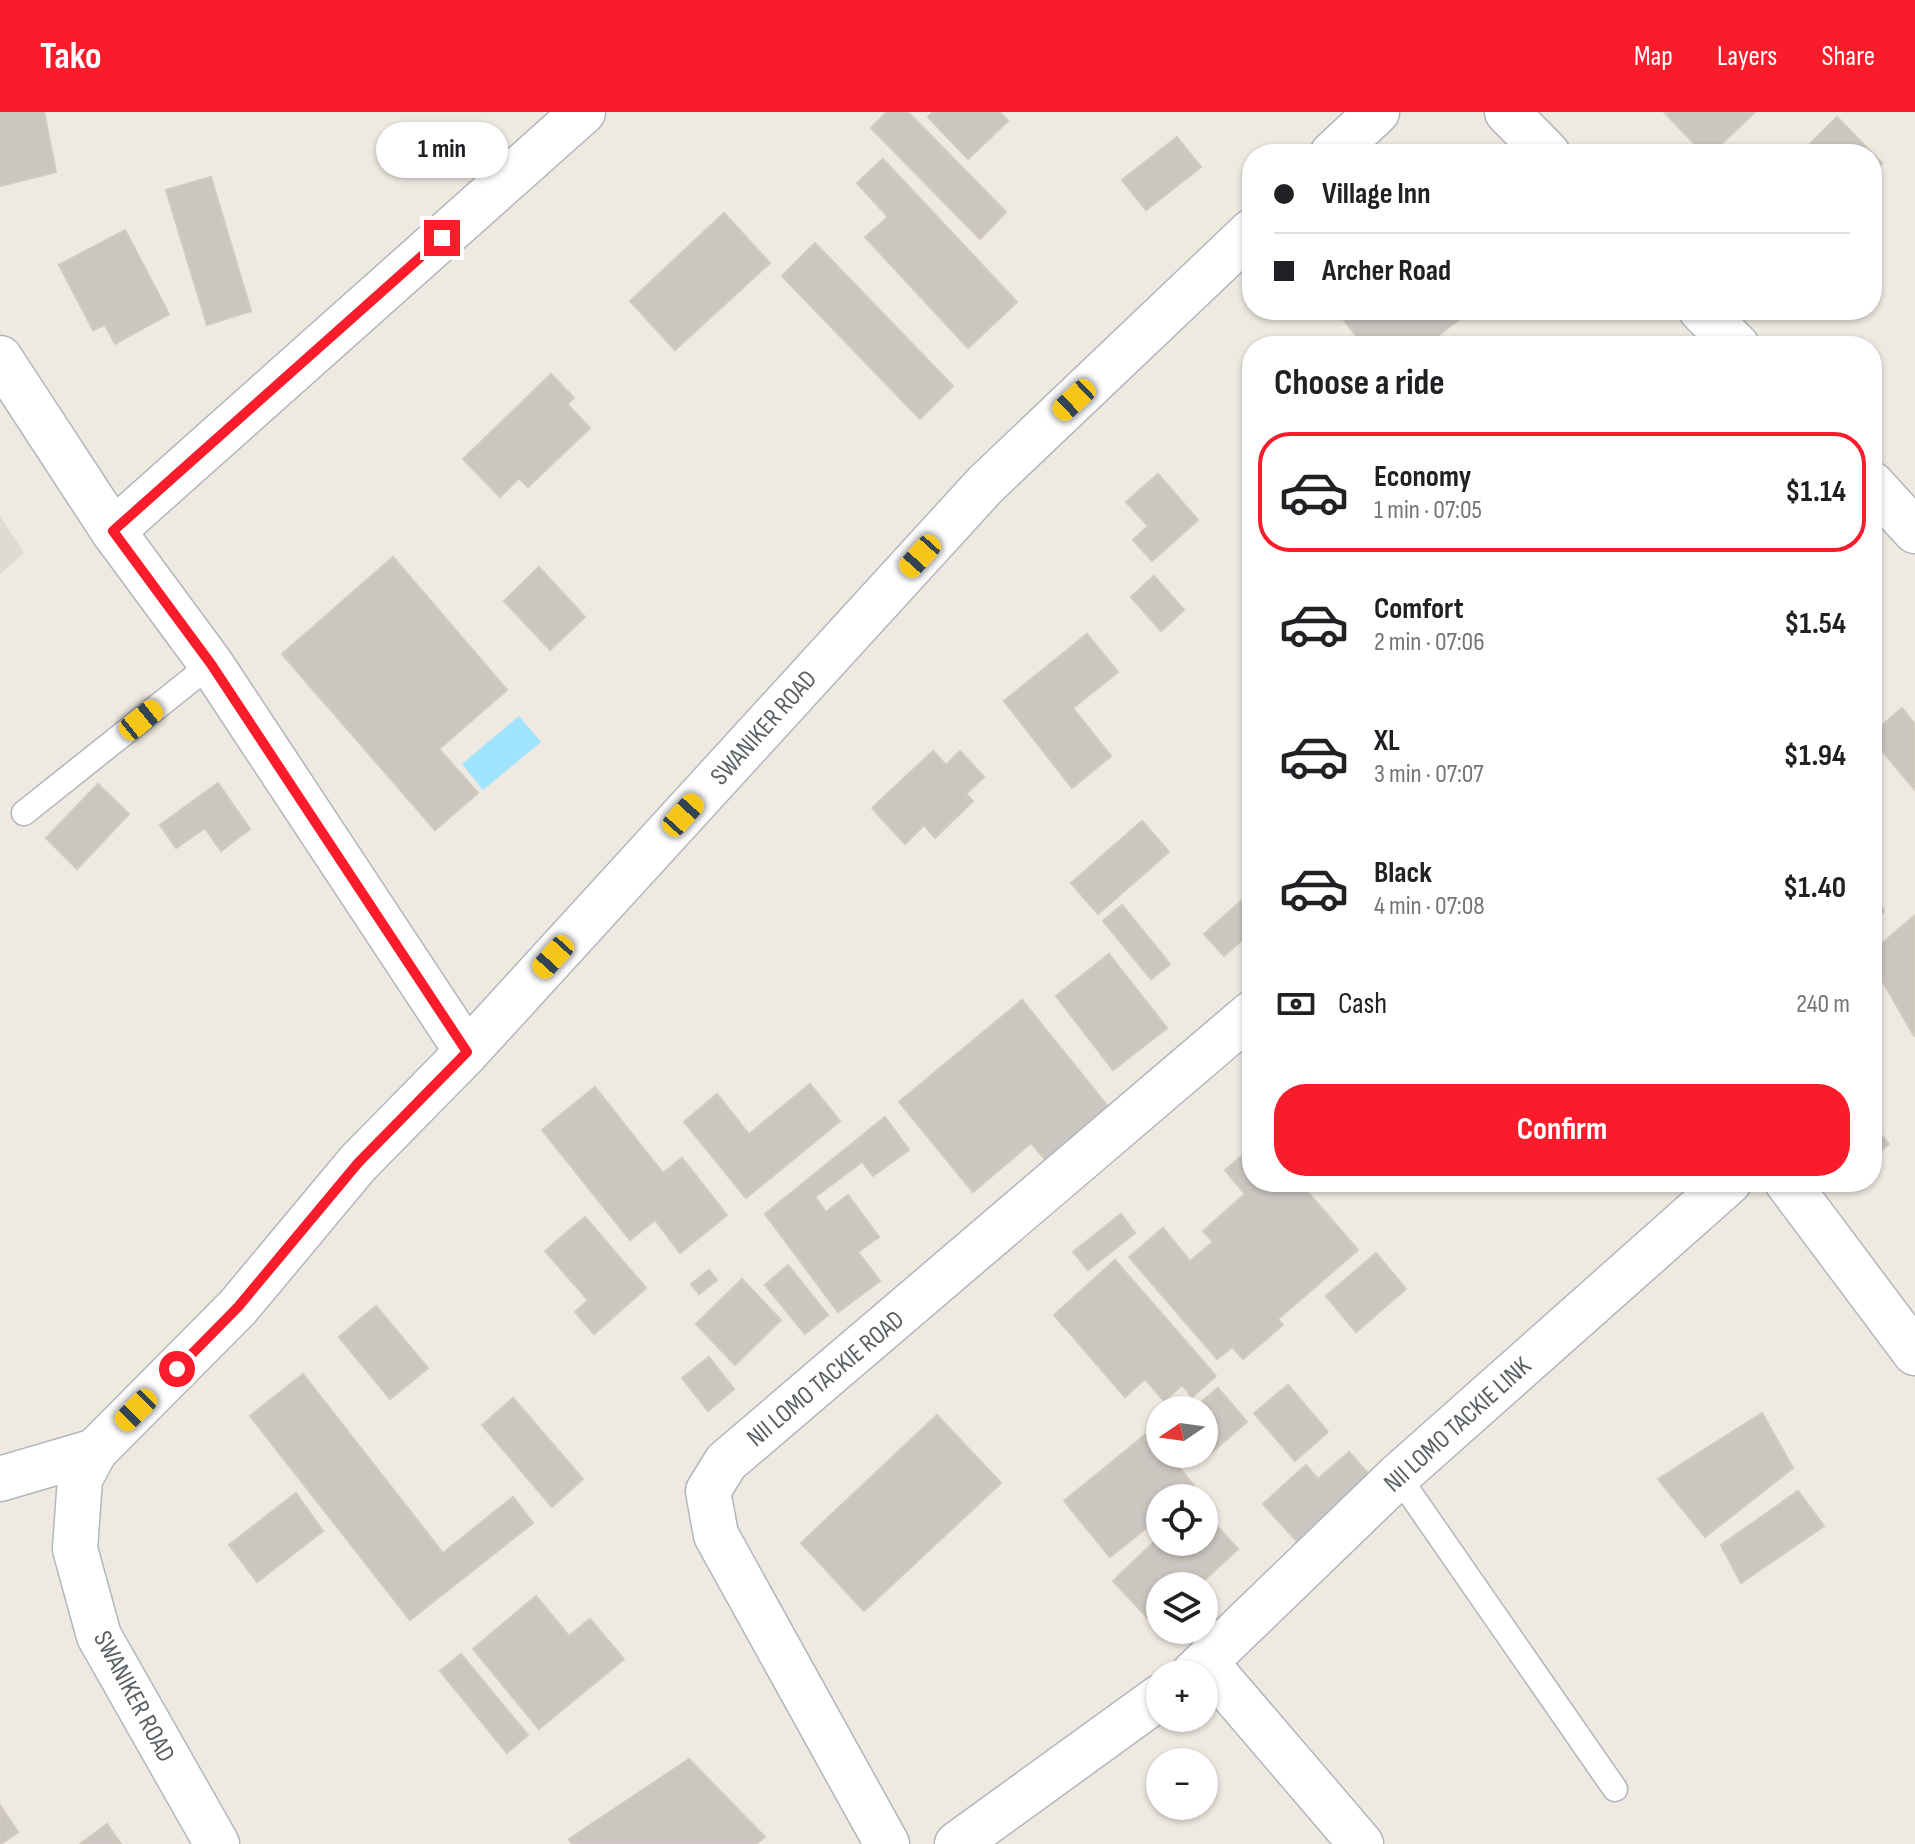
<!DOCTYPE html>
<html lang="en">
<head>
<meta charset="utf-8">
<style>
	body { margin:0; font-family:"Sofia Sans Condensed",sans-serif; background:#f6f6f6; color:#202124; height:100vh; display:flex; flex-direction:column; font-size:30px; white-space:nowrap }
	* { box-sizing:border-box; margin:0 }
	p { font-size:26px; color:#757577 }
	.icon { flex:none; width:44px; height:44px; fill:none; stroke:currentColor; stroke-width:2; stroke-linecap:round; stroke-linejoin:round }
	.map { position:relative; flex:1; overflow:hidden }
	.drawer { position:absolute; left:1242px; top:224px; width:640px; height:856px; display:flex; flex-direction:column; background:#fff; border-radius:32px; box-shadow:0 2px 6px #0004 }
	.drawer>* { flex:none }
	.banner { position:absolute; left:1242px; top:32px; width:640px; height:176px; border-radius:32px; box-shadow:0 2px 6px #0004; display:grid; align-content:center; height:176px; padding:0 32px; background:#fff }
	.needle { width:52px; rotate:257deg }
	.fabs { position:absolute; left:1146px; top:1284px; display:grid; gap:16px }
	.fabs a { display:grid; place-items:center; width:72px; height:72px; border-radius:50%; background:#fff; box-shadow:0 2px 6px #0004; font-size:40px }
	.end { position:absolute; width:36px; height:36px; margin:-18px; border:10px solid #fa1b2b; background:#fff; box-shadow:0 0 0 4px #fff }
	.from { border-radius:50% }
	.bubble { position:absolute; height:56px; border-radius:28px; background:#fff; box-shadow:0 2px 6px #0004; font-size:26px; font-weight:700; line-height:56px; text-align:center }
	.car { position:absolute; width:24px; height:48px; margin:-24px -12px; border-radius:10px; box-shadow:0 0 6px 2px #0007; background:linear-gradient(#f5c518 24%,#345 0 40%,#f5c518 0 76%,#345 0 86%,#f5c518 0) }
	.banner b { display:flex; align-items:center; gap:28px; height:76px; font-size:30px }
	.banner b+b { border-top:2px solid #e0e0e0 }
	.banner i { width:20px; height:20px; background:#202124 }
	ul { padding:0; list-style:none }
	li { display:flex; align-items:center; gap:24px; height:120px; margin:0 16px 12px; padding:0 16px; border:4px solid transparent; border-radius:32px }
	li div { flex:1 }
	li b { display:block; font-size:30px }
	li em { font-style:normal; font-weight:700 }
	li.selected { border-color:#fa1b2b }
	li>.icon { width:72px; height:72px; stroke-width:1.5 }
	h2 { padding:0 32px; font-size:36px; line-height:96px }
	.pay { display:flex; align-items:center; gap:20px; height:88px; padding:0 32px; font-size:30px }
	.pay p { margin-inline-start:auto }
	.primary-button { display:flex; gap:16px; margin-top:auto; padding:16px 32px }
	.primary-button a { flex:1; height:92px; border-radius:32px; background:#fa1b2b; color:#fff; font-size:32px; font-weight:700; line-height:92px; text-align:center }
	header { display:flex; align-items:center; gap:48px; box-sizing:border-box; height:112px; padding:0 40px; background:#fa1b2b; color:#fff }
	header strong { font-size:38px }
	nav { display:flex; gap:44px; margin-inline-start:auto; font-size:28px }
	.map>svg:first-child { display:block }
</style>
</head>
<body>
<header>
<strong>Tako</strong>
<nav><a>Map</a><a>Layers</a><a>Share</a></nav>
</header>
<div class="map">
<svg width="1915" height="1732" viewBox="0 0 1915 1732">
	<rect width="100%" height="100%" fill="#eee9e1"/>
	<polygon fill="#e0dbd1" points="0,404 24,441 0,462"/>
	<polygon fill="#a0e4ff" points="519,604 541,630 483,678 462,652"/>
	<g fill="#cbc6c0" stroke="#d3cabe" stroke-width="2">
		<polygon points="0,0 44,0 56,60 0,74"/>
		<polygon points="887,0 908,0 1006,100 980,127 871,16"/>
		<polygon points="933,0 1000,0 1008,9 968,47 928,5"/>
		<polygon points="1664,0 1755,0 1711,42 1704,42"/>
		<polygon points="1837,5 1882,51 1872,61 1872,42 1800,42"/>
		<polygon points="1177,25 1201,55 1146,98 1122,68"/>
		<polygon points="883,47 1017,190 968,236 865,125 888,105 857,71"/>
		<polygon points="211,65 251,199 207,213 166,78"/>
		<polygon points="724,101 770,151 675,238 630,189"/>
		<polygon points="125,118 169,202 115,232 105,213 93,218 59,153"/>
		<polygon points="815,131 953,274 920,307 782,164"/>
		<polygon points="1336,198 1471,198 1425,234 1364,234"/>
		<polygon points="551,262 574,286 567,292 590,316 528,375 519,366 500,385 463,347"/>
		<polygon points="1158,362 1198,408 1152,449 1133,428 1148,414 1126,390"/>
		<polygon points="393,445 507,578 439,637 478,681 435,718 282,542"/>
		<polygon points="539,455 585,505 550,538 504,489"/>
		<polygon points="1154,464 1184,498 1161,519 1131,485"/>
		<polygon points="1087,522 1118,560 1073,596 1111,644 1072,676 1004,589"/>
		<polygon points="1902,596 1915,612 1915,678 1872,627 1872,622"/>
		<polygon points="933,639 946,653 960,639 984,665 966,682 973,689 935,726 924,713 905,732 872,696"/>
		<polygon points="218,671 250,717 221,739 205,716 176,736 160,713"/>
		<polygon points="98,672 129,702 77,757 46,726"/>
		<polygon points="1142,709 1169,740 1098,802 1071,771"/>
		<polygon points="1252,779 1252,819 1224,844 1204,822"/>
		<polygon points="1872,781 1884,799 1872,813"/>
		<polygon points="1122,793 1170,852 1151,867 1103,809"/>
		<polygon points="1915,803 1915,924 1914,924 1872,851 1872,840"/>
		<polygon points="1109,842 1167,916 1113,958 1056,884"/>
		<polygon points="1022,888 1119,1008 1056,1060 1031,1031 973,1080 899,990"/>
		<polygon points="810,972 840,1009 746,1086 684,1010 717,982 749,1022"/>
		<polygon points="595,975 663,1061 682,1046 727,1103 680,1141 655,1108 630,1128 542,1018"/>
		<polygon points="885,1005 909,1038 873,1064 862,1050 815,1085 826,1100 848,1083 879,1125 858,1140 880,1169 838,1200 765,1102"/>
		<polygon points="1872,1012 1889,1032 1872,1046"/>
		<polygon points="1252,1035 1252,1070 1299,1070 1358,1138 1278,1207 1283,1213 1243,1247 1232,1235 1217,1247 1129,1145 1163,1116 1190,1149 1213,1130 1203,1119 1245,1082 1225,1058"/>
		<polygon points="1121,1102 1135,1121 1088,1158 1073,1140"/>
		<polygon points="585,1105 646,1176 594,1222 575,1200 588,1188 545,1139"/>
		<polygon points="1376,1141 1406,1177 1356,1220 1326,1184"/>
		<polygon points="1115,1148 1216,1264 1192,1285 1182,1273 1164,1289 1145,1267 1125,1285 1054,1203"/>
		<polygon points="788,1153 828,1203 805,1222 765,1173"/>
		<polygon points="709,1158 717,1168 699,1182 691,1172"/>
		<polygon points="742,1167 781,1208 735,1253 696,1212"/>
		<polygon points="376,1194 428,1256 390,1287 339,1225"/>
		<polygon points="709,1245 734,1277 708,1299 682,1266"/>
		<polygon points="303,1262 443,1441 513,1385 533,1411 410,1508 250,1304"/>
		<polygon points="1288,1273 1328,1320 1295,1349 1254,1301"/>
		<polygon points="1218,1276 1247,1310 1207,1344 1204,1340 1204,1298 1192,1298"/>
		<polygon points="513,1286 583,1367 552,1395 482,1313"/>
		<polygon points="1762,1301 1793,1356 1705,1425 1658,1367"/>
		<polygon points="937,1303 1001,1371 864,1499 801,1431"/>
		<polygon points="1150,1319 1160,1332 1160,1342 1168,1342 1196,1376 1183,1386 1160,1386 1160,1405 1110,1445 1064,1389"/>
		<polygon points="1349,1340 1373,1367 1301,1434 1263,1392 1306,1353 1318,1367"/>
		<polygon points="1798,1379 1824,1414 1741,1471 1721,1433"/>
		<polygon points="296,1381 323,1419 257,1470 229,1433"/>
		<polygon points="1204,1400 1238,1437 1198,1474 1160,1474 1160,1510 1155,1514 1113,1469 1160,1424 1160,1430 1204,1430"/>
		<polygon points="536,1484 569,1524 590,1507 624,1547 539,1617 473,1537"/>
		<polygon points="461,1542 528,1623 507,1641 440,1559"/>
		<polygon points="689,1647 765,1725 756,1732 572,1732 569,1727"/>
		<polygon points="0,1693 18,1720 1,1732 0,1732"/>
		<polygon points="107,1712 121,1732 80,1732"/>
	</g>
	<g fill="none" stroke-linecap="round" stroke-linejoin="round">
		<defs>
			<g id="lane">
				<polyline points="24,701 211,552"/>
				<polyline points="1398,1364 1615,1677"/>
			</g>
			<g id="street">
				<polyline points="1507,0 1548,42"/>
				<polyline points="1701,198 1737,234"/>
				<polyline points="0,246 113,419 211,552 467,940"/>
				<polyline points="1872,372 1915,419"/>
				<polyline points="113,419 583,0"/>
				<polyline points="1787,1070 1915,1241"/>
				<polyline points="0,1367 95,1339"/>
				<polyline points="1207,1552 1361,1732"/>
				<polyline points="1193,1562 1398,1364 1729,1070"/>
				<polyline points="887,1732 716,1423 708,1379 726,1350 1252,901"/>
				<polyline points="957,1732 1160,1585"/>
			</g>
			<g id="secondary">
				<polyline points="1332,42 1377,0"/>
				<polyline points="217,1732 99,1524 75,1437 80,1367 95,1339 238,1195 358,1051 467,940 985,373 1252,119"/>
			</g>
		</defs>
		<use href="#lane" stroke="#b2b6ba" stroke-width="27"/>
		<use href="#street" stroke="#b2b6ba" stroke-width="47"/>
		<use href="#secondary" stroke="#b3b8bd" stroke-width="47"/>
		<use href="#lane" stroke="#fff" stroke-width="24"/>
		<use href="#street" stroke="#fff" stroke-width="44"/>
		<use href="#secondary" stroke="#fff" stroke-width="44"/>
	</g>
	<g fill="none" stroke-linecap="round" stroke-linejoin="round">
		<polyline stroke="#fa1b2b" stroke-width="10" points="177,1257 238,1195 358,1051 467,940 211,552 113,419 442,126"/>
	</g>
	<g text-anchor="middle" stroke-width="8" stroke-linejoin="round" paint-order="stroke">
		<g font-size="26" fill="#595f63" stroke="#fff">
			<text transform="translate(763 615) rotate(-48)" y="9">SWANIKER ROAD</text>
			<text transform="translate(825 1266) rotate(-40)" y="9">NII LOMO TACKIE ROAD</text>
			<text transform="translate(1457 1312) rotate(-42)" y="9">NII LOMO TACKIE LINK</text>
			<text transform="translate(135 1584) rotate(62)" y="9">SWANIKER ROAD</text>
		</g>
	</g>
</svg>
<div class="fabs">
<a><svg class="needle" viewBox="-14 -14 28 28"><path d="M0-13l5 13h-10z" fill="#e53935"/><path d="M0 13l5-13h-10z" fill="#757577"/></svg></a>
<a><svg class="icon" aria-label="locate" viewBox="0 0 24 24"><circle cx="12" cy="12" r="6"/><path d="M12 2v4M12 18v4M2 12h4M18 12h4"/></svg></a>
<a><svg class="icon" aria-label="layers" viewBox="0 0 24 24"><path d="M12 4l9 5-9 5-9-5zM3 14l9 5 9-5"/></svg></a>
<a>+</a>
<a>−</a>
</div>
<i class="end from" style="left:177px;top:1257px"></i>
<i class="end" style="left:442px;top:126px"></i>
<div class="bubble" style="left:376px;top:10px;width:132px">1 min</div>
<i class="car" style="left:1074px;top:288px;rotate:227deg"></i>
<i class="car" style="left:920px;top:444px;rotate:222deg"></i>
<i class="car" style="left:141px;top:608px;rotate:51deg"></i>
<i class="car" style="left:683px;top:703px;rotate:42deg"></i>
<i class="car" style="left:553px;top:845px;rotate:222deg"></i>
<i class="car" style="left:136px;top:1298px;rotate:225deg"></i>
<div class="banner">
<b><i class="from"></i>Village Inn</b>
<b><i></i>Archer Road</b>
</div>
<section class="drawer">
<h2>Choose a ride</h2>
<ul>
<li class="selected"><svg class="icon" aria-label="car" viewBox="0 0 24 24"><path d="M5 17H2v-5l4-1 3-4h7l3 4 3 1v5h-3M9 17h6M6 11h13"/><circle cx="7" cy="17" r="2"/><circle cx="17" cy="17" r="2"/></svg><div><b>Economy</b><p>1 min · 07:05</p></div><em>$1.14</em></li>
<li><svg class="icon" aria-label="car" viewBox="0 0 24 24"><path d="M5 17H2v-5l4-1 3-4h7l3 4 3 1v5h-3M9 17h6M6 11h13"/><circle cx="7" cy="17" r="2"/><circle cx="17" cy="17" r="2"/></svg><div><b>Comfort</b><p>2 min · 07:06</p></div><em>$1.54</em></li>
<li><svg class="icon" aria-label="car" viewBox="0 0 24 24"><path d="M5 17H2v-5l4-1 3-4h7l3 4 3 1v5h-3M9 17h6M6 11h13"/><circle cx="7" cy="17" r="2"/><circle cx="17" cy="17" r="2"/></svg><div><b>XL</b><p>3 min · 07:07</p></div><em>$1.94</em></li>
<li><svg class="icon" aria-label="car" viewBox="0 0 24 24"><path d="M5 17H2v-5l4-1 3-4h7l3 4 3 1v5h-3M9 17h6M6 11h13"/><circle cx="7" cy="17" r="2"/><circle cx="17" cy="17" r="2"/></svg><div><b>Black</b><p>4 min · 07:08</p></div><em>$1.40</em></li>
</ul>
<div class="pay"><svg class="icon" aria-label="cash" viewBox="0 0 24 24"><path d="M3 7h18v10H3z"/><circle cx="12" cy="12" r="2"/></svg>Cash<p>240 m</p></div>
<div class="primary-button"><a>Confirm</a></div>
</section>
</div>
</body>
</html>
